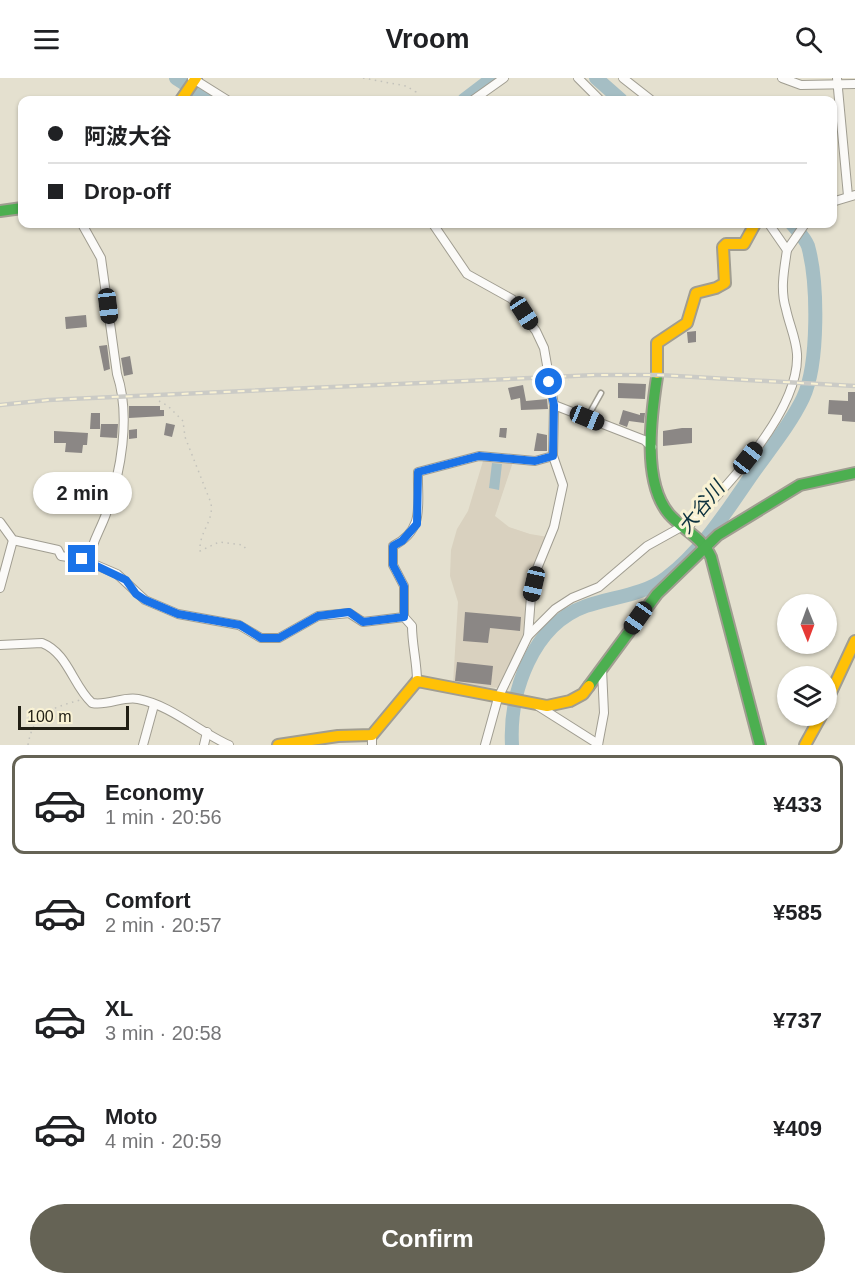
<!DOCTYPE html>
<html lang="en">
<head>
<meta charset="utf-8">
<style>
	body { margin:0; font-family:Helvetica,"Noto Sans JP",sans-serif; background:#f6f6f6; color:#202124; height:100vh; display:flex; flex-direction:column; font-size:22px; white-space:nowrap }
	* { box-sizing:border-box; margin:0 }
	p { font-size:20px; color:#757577 }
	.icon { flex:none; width:33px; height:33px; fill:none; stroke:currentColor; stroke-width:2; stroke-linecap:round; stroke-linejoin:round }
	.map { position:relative; height:667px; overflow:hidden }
	.panel { display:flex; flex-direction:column; background:#fff; flex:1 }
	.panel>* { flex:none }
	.guide { position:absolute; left:18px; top:18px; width:819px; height:132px; border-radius:12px; box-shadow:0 2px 4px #0004; display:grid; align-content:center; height:132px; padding:0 30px; background:#fff }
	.needle { width:39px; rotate:179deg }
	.controls { position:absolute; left:777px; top:516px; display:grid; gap:12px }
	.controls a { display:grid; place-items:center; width:60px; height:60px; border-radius:50%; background:#fff; box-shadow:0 2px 4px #0004; font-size:30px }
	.scale { position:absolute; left:18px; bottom:15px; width:111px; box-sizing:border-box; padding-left:6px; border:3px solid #211f14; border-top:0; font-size:16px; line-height:21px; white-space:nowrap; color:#211f14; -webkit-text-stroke:4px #f9f2d4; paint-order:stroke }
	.end { position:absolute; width:27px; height:27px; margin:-14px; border:8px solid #1a73e8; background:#fff; box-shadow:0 0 0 3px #fff }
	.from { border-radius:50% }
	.bubble { position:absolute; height:42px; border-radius:21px; background:#fff; box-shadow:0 2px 4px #0004; font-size:20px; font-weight:600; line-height:42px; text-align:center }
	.car { position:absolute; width:18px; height:36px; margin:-18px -9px; border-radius:8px; box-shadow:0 0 4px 2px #0007; background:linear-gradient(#222 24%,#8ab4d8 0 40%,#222 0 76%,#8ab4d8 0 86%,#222 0) }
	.guide b { display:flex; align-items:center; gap:21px; height:57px; font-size:22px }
	.guide b+b { border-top:2px solid #e0e0e0 }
	.guide i { width:15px; height:15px; background:#202124 }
	ul { padding:10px 0 0; list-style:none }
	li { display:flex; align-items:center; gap:18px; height:99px; margin:0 12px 9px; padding:0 18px; border:3px solid transparent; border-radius:12px }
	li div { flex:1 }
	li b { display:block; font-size:22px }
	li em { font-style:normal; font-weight:600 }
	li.current { border-color:#656355 }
	li>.icon { width:54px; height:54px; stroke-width:1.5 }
	.primary-button { display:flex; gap:12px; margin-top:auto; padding:12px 30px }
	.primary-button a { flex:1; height:69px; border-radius:36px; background:#656355; color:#fff; font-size:24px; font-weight:600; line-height:69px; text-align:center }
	header { display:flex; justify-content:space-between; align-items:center; height:78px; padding:0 30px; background:#fff; font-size:27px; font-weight:600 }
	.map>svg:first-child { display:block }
</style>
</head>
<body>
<header><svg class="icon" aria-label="menu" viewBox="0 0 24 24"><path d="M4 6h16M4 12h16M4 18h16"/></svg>Vroom<svg class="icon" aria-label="search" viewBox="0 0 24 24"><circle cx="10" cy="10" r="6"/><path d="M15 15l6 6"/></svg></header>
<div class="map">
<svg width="855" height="667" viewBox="0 0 855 667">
	<rect width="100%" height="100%" fill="#e4e0cf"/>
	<polygon fill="#d9d1bf" points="483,383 513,384 495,438 509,449 530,456 548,459 530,502 523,557 499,610 453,606 458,524 450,498 451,472 457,451 468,433"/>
	<polygon fill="#a5bec4" points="492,385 502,386 499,412 489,410"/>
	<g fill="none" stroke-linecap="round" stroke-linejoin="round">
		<g stroke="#a5bec4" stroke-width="14">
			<polyline points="176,0 210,22"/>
			<polyline points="596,0 621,22"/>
			<polyline points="464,22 493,0"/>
			<path d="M512 667C509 615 532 547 586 528 612 519 644 517 666 500 702 473 728 431 753 395 770 371 790 347 803 320 819 286 818 204 808 168 805 160 797 152 792 146"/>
		</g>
	</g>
	<g fill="#8b8785">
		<polygon points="86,237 87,249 66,251 65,239"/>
		<polygon points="696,253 696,264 688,265 687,254"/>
		<polygon points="107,267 110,291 104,293 99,268"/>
		<polygon points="130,278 133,296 124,298 121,280"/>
		<polygon points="618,305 646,306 645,321 618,320"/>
		<polygon points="523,307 526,323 547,321 548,331 521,332 520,320 511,322 508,310"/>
		<polygon points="848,314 855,314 855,344 842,343 842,337 828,336 829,322 848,323"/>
		<polygon points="129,328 160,328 160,332 164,332 164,338 129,340"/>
		<polygon points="623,332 640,337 640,335 645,335 644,345 629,343 627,349 619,346"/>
		<polygon points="91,335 100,335 100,351 90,351"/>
		<polygon points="166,345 175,347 172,359 164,357"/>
		<polygon points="101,346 118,346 117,360 100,359"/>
		<polygon points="500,350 507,350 506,360 499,359"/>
		<polygon points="682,350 692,350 692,365 663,368 663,353"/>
		<polygon points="137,351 137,360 129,361 129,352"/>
		<polygon points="54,353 88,355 87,367 83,367 82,375 65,374 66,365 54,365"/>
		<polygon points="537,355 547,357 547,373 534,373"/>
		<polygon points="465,534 521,539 520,553 490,550 488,565 463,563"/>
		<polygon points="457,584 493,588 491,607 455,603"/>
	</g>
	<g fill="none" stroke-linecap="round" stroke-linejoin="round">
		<defs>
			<polyline id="lane" points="587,340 601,315"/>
			<g id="street">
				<polyline points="192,0 227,22"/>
				<polyline points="578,0 600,22"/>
				<polyline points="623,0 651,22"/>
				<polyline points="782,0 801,7 855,6"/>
				<polyline points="837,0 848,118"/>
				<polyline points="473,22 504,0"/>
				<polyline points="832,124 855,117"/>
				<path d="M82 146 101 180 117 296C131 338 121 395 106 436 100 453 91 465 89 483"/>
				<polyline points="433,146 467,196 512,221 536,253 544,270 554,327 553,378 563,407 554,449 536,493 531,518 528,558 498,620 485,667"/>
				<polyline points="787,172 805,146"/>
				<polyline points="554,327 644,362 652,369"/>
				<polyline points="0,444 13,462 58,472 61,478 82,481 117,496 145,522 178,536 239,547 261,560 279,560 318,538 349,535 363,544 404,539"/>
				<path d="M686 451C724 411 800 334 797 276 796 260 789 246 786 231 780 212 784 192 787 172L769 146"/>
				<polyline points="0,510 13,462"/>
				<polyline points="528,558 555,531 572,520 599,509 647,468 683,448"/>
				<path d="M0 567 42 565C68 575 73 608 92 625 108 628 123 618 138 621 171 627 199 654 229 667"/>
				<path d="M417 603C417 584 412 567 412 548L404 539V508L393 487V468C426 451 417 426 418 394L479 378 535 383 553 378"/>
				<polyline points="538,628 598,666"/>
				<polyline points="143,667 154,627"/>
				<polyline points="204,667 207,654"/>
				<polyline points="372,667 372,657"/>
				<polyline points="598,667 604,635 602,591"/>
			</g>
			<g id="fast">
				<polyline points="0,133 22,130"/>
				<path d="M657 299C651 338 642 404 669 436 683 452 702 459 711 479L760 667"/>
				<polyline points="589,608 657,516 718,457 800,407 855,395"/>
			</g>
			<g id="slow">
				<polyline points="181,22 196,0"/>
				<polyline points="657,295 657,265 687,245 696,215 716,210 725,205 723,169 726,166 744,166 755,146"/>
				<polyline points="826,625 855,563"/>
				<polyline points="278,667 338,658 372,657 417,603 547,628 570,623 583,616 589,608"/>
				<polyline points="805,667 821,638"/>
			</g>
		</defs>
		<use href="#lane" stroke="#a09d91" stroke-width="7"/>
		<use href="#street" stroke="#a09d91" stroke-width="10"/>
		<use href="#fast" stroke="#a09d91" stroke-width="14"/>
		<use href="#slow" stroke="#a09d91" stroke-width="14"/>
		<g stroke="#c3c2bb" stroke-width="1.5" stroke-dasharray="1.5 4.5" stroke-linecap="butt">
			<polyline points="363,0 406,8 416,14 414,22"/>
			<polyline points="557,304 569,302"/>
			<path d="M159 323 168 328 183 343 185 359 211 425C214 444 199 453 200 473L219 464 243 467 246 471"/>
			<path d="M28 667C33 635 52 630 80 622"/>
		</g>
		<use href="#lane" stroke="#fbfaf8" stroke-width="4"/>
		<use href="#street" stroke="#fbfaf8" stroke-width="8"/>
		<use href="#fast" stroke="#4caf50" stroke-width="10"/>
		<use href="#slow" stroke="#ffc107" stroke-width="10"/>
		<defs>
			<polyline id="rail" points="0,327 48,322 595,297 659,297 855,308"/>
		</defs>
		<use href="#rail" stroke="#cbcbc6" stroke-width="4.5"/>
		<use href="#rail" stroke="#f9f2d4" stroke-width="2" stroke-dasharray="7" stroke-linecap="butt"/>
	</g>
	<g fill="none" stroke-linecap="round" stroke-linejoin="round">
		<polyline stroke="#1a73e8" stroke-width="8" points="82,481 126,502 136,516 145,522 178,536 240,547 261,560 279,560 318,538 349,534 363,544 404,539 404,508 393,487 393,468 402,463 417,446 418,394 479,378 535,383 553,378 554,327 549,304"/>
	</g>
	<g text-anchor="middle" stroke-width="6" stroke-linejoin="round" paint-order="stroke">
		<g font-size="20" font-style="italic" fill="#0c303d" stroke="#f9f2d4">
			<text transform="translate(701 429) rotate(-51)" y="7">大谷川</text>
		</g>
	</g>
</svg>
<div class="controls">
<a><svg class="needle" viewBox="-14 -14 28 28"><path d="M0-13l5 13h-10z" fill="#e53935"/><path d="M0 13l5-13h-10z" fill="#757577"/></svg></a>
<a><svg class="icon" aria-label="layers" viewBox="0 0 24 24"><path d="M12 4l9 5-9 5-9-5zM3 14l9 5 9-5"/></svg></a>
</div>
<div class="scale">100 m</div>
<i class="end from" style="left:549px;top:304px"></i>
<i class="end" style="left:82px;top:481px"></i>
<div class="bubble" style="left:33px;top:394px;width:99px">2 min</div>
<i class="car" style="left:108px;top:228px;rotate:173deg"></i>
<i class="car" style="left:524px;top:235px;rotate:147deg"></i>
<i class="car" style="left:587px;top:340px;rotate:112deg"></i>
<i class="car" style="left:748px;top:380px;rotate:38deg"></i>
<i class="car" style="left:534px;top:506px;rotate:193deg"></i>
<i class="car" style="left:638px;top:540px;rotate:215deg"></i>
<div class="guide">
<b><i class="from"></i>阿波大谷</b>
<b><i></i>Drop-off</b>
</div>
</div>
<section class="panel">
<ul>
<li class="current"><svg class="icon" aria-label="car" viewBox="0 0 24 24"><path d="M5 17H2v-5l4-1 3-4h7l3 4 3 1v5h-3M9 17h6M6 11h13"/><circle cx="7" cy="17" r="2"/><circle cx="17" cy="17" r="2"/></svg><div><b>Economy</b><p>1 min · 20:56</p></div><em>¥433</em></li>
<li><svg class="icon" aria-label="car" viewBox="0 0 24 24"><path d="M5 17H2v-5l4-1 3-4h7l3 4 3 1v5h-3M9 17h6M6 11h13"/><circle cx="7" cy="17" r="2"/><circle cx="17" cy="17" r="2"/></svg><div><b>Comfort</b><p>2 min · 20:57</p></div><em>¥585</em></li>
<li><svg class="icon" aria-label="car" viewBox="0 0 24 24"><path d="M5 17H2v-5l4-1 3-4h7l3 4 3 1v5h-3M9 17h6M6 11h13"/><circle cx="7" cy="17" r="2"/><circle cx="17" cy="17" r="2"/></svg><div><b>XL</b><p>3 min · 20:58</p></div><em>¥737</em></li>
<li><svg class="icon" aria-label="car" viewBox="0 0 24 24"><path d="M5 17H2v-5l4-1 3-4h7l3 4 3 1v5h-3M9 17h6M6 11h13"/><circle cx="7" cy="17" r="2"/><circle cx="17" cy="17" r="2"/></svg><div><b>Moto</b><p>4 min · 20:59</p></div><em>¥409</em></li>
</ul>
<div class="primary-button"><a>Confirm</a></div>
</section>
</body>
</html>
